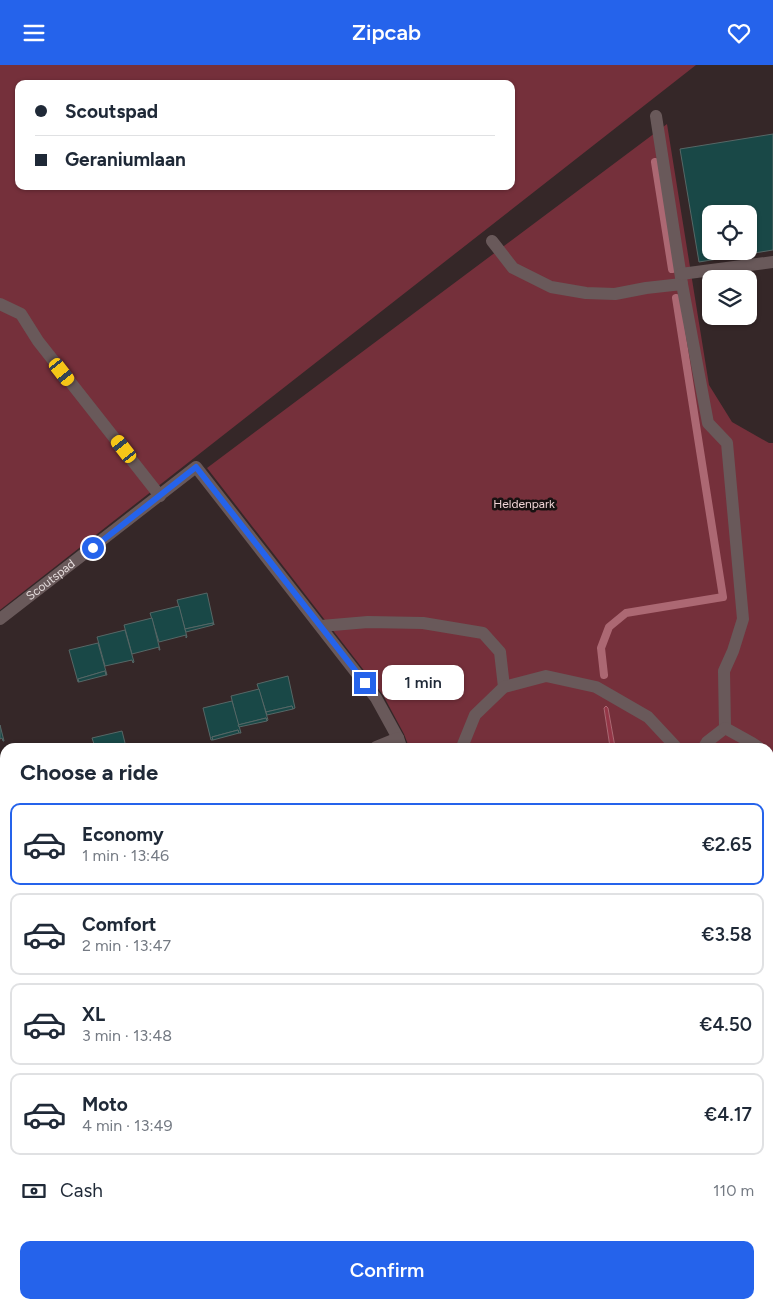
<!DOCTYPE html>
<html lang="en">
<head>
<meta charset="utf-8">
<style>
	body { margin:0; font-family:Figtree,sans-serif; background:#f6f6f7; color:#1f2937; height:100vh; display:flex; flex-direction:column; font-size:19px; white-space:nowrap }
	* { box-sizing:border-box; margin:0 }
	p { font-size:16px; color:#747a83 }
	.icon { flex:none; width:28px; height:28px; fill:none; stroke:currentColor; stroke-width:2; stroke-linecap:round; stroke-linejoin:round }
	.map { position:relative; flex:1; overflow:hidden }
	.details { position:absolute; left:0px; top:678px; width:774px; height:566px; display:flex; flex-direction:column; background:#fff; border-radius:15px 15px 0 0; box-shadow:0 1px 4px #0004 }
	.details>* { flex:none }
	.hud { position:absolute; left:15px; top:15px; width:500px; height:110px; border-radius:10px; box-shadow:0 1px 4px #0004; display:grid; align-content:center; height:110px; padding:0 20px; background:#fff }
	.fabs { position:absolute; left:702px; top:140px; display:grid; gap:10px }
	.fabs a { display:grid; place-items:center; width:55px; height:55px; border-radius:10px; background:#fff; box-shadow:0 1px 4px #0004; font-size:25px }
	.end { position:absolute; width:22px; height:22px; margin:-11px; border:6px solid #2563eb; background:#fff; box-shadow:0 0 0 2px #fff }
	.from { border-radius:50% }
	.bubble { position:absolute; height:35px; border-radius:10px; background:#fff; box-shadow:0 1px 4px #0004; font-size:16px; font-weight:600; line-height:35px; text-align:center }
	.car { position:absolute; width:15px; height:30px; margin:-15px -8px; border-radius:6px; box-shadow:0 0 4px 1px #0007; background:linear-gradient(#f5c518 24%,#345 0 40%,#f5c518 0 76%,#345 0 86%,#f5c518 0) }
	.hud b { display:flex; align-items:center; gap:18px; height:48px; font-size:19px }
	.hud b+b { border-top:1px solid #e0e1e3 }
	.hud i { width:12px; height:12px; background:#1f2937 }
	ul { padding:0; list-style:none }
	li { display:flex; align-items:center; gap:15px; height:82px; margin:0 10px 8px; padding:0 10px; border:2px solid #e0e1e3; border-radius:10px }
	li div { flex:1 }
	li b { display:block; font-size:19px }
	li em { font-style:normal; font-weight:600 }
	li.current { border-color:#2563eb }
	li>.icon { width:45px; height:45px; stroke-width:1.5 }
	h2 { padding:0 20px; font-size:22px; line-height:60px }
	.pay { display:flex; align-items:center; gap:12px; height:55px; padding:0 20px; font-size:19px }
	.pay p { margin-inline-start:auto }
	.action { display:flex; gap:10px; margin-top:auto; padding:10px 20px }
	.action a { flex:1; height:58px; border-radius:10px; background:#2563eb; color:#fff; font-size:20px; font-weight:600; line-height:58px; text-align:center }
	header { display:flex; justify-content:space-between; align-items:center; height:65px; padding:0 20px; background:#2563eb; color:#fff; font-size:22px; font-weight:600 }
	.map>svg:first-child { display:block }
</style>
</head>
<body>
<header><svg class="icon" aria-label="menu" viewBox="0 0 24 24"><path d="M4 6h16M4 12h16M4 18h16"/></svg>Zipcab<svg class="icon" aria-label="heart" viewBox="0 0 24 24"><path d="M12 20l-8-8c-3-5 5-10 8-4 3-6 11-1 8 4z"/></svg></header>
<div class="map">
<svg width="773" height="1243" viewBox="0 0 773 1243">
	<rect width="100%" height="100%" fill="#352728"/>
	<g fill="#75303b" fill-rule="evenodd">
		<path d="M0 0H696L0 545ZM19 19H511V121H19Z"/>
		<polygon points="667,59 709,320 732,357 769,378 773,378 773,1243 519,1243 518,1239 769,1239 769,682 615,682 608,643 606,641 604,643 610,682 409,682 404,669 383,630 207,403"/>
	</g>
	<polygon fill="#943647" stroke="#ac6873" points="606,641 608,643 615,682 610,682 604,643"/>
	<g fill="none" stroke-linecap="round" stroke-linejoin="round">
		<g stroke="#ac6873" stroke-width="8">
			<polyline points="655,97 672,204"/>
			<polyline points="604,610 601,583 609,562 626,548 723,532 676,233"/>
		</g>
	</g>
	<g fill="#194847" stroke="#566766" fill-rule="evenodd">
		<path d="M773 69V185L699 197 680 84ZM711 149H749V186H711Z"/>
		<polygon points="207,528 214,560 213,558 185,564 177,535"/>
		<polygon points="179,541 187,572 186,573 186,570 159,577 150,548"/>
		<polygon points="152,553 160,585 159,585 159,582 132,589 124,560"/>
		<polygon points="213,558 213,560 186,567 185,564"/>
		<polygon points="125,565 134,597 133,598 132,595 105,601 97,572"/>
		<polygon points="98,578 107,610 106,610 105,606 78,614 79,617 78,617 69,585"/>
		<polygon points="105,606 106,610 79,617 78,614"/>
		<polygon points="288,611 295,643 293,644 292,641 266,647 257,619"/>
		<polygon points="259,624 268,655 267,656 266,653 238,660 231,631"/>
		<polygon points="232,636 241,668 239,668 238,665 212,672 213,675 211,675 203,643"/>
		<polygon points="292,641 293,644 267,650 266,647"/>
		<polygon points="266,653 267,656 239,662 238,660"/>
		<polygon points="0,660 4,676 3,676 2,673 0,674"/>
		<polygon points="238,665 239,668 213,675 212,672"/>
		<polygon points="122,666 126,682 95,682 92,673"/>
		<polygon points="94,679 95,682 78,682"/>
		<polygon points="5,831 5,857 3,858 0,847 0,832"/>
		<polygon points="4,1190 5,1237 0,1240 0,1193"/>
		<polygon points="220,1239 265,1239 265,1243 221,1243"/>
		<polygon points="665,1239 733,1239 734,1243 665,1243"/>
	</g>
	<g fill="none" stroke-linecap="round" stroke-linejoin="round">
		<g stroke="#69595a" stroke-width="12">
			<polyline points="656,51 682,219"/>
			<polyline points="492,176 513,203 551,222 586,228 615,229 646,223 682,219 708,358 727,378 743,554 733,586 724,606 725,663 707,677 704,682"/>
			<polyline points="681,209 773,197"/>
			<polyline points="0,239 21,249 38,276 160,431"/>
			<path id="s1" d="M0 554 196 402 376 633 398 673 401 682"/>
			<polyline points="321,561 368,557 423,558 483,568 500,587 504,622"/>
			<polyline points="725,663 752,678 758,682"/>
			<polyline points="376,682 398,673"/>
			<polyline points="462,682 475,650 504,622 546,611 596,622 648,652 676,682"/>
			<polyline points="769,694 773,702"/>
			<polyline points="0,790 5,788"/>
			<polyline points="0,1132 5,1128"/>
			<polyline points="769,1157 773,1156"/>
			<polyline points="644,1239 644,1243"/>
			<polyline points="747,1239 747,1243"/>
			<polyline points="546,1243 546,1239"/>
		</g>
	</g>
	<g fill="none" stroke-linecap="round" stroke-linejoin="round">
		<polyline stroke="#2563eb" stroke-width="6" points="93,483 196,402 365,618"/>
	</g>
	<g text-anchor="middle" stroke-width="5" stroke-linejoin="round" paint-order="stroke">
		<g font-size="12" fill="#f0d4d6" stroke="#181212">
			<text x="524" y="443">Heldenpark</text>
		</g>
		<g font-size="12" fill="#e4dbdb" stroke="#181212">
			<text dy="4" stroke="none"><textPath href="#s1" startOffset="64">Scoutspad</textPath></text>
		</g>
	</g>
</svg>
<div class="fabs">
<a><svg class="icon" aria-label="locate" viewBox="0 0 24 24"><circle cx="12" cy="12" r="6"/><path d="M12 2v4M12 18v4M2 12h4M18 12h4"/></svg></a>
<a><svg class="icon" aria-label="layers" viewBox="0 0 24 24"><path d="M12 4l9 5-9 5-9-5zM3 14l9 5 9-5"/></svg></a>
</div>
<i class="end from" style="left:93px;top:483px"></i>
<i class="end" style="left:365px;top:618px"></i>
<div class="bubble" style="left:382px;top:600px;width:82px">1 min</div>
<i class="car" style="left:62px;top:307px;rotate:142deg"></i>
<i class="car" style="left:124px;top:384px;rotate:322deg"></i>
<div class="hud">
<b><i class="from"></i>Scoutspad</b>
<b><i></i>Geraniumlaan</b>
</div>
<section class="details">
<h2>Choose a ride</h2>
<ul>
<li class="current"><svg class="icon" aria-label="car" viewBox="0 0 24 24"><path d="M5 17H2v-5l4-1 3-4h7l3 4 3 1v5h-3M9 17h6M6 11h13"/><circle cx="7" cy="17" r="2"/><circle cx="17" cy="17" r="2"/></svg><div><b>Economy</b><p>1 min · 13:46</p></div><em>€2.65</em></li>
<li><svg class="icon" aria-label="car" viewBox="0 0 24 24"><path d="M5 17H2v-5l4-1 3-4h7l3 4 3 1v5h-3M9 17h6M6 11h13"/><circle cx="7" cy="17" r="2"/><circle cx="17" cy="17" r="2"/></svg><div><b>Comfort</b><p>2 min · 13:47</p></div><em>€3.58</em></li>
<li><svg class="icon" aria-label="car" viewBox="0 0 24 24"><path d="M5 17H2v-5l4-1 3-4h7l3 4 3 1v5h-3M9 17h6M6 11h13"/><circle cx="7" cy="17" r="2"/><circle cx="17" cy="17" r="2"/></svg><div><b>XL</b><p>3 min · 13:48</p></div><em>€4.50</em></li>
<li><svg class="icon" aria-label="car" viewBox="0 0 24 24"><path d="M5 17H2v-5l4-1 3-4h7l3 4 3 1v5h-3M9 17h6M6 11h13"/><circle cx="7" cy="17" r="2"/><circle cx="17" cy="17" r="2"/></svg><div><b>Moto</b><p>4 min · 13:49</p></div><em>€4.17</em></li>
</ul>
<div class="pay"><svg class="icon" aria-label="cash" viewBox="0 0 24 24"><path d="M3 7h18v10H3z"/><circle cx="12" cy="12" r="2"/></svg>Cash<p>110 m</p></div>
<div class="action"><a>Confirm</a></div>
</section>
</div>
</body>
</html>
